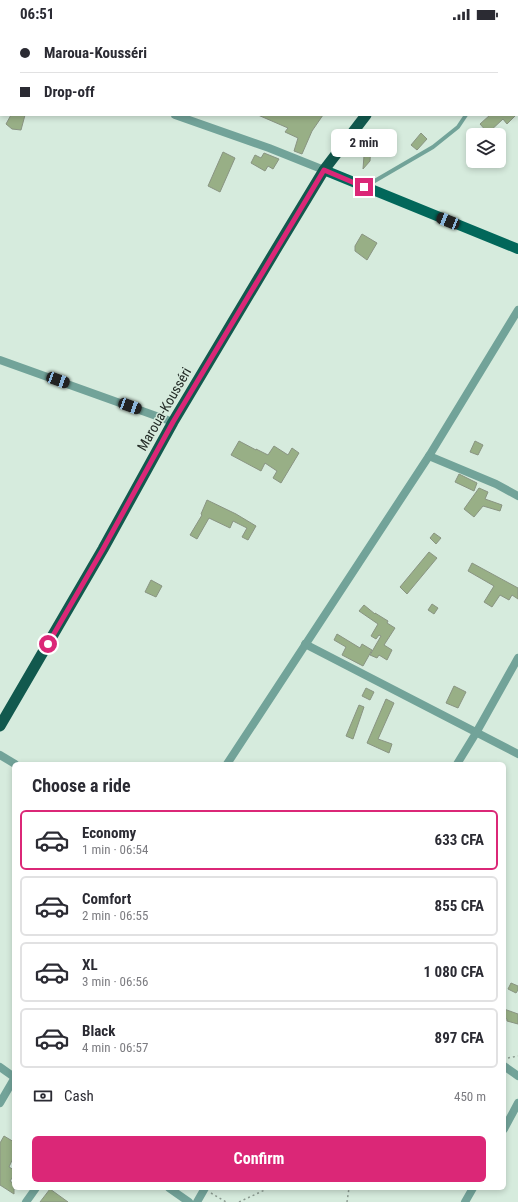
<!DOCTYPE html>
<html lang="en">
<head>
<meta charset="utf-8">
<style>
	body { margin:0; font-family:"Roboto Condensed",sans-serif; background:#f7f7f7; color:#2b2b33; height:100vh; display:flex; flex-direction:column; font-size:15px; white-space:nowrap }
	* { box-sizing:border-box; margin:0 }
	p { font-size:13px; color:#7c7c81 }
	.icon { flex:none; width:22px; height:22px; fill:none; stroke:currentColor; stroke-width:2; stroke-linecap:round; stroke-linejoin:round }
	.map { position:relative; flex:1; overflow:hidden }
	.side { position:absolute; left:12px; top:734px; width:494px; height:428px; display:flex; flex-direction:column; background:#fff; border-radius:6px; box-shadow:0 2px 6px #0003 }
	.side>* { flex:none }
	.guide { position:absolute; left:0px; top:0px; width:518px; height:88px; box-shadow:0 2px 6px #0003; display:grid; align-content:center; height:88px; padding:0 20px; background:#fff }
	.buttons { position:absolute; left:466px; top:100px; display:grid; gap:8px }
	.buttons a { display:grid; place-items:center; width:40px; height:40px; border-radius:6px; background:#fff; box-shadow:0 2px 6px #0003; font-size:20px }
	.end { position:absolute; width:18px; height:18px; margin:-9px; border:5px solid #db2777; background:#fff; box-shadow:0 0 0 2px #fff }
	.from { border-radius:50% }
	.bubble { position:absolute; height:28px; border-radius:6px; background:#fff; box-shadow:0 2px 6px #0003; font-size:13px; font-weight:700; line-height:28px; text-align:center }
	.car { position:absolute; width:12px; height:24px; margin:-12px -6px; border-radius:5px; box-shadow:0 0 3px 1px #0007; background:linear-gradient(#222 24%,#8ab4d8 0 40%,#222 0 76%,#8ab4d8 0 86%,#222 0) }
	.guide b { display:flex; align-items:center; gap:14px; height:38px; font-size:15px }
	.guide b+b { border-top:1px solid #e1e1e2 }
	.guide i { width:10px; height:10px; background:#2b2b33 }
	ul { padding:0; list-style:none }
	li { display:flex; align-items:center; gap:12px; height:60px; margin:0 8px 6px; padding:0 12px; border:2px solid #e1e1e2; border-radius:6px }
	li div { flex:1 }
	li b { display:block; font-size:15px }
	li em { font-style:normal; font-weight:700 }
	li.on { border-color:#db2777 }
	li>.icon { width:36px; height:36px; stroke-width:1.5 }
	h2 { padding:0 20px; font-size:18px; line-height:48px }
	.pay { display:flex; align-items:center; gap:10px; height:44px; padding:0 20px; font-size:15px }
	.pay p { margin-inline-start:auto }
	.cta { display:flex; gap:8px; margin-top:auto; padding:8px 20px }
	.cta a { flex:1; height:46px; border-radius:6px; background:#db2777; color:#fff; font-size:16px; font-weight:700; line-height:46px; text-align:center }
	.status { display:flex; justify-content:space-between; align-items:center; height:28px; padding:0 20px; background:#fff; direction:ltr }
	.status svg { height:11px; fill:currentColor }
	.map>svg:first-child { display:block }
</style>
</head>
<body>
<div class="status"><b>06:51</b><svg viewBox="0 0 49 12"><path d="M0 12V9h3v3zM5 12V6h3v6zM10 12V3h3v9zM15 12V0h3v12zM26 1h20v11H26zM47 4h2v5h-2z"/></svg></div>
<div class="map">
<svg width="518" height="1174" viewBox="0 0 518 1174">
	<rect width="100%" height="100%" fill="#d6ebdd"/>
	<g fill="#98af86" stroke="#899482">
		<polygon points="11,87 25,87 21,102 12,101 6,96"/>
		<polygon points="258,87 323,87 312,103 302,126 294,123 298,110 285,104 288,100"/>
		<polygon points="490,87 516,87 507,96 503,91 488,105 480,96"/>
		<polygon points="421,105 427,111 417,122 411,117"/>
		<polygon points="365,114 371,115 370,133 363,141"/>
		<polygon points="223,124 235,130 220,164 208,158"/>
		<polygon points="264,125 279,131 273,141 268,138 265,143 251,135 255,127 261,130"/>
		<polygon points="362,206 377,215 367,232 355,223 355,218"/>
		<polygon points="239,413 256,422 256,421 268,427 274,418 288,427 292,420 299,425 281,455 273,450 277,443 265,435 261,443 231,427"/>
		<polygon points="475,413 483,417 478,427 470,424"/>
		<polygon points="459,446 477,455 474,463 455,454"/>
		<polygon points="479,460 488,464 485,471 502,477 500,483 483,478 474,489 464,481"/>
		<polygon points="207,472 236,486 256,498 248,512 242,509 247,500 233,493 230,500 209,490 197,511 190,507 202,487 201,486"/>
		<polygon points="434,505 441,510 436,516 430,510"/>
		<polygon points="429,524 437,530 407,566 400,559"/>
		<polygon points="472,535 518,560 518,571 512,567 509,572 500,567 492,579 484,574 494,558 468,543"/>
		<polygon points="151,552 162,558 156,569 145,564"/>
		<polygon points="432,576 438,580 434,586 428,582"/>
		<polygon points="364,577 375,586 375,585 388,593 387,595 395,600 384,617 392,622 387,632 379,627 377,630 370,627 381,608 379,607 376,611 371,608 378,596 359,583"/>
		<polygon points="337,606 360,620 362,616 372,622 363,638 342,627 346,619 334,612"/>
		<polygon points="454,658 466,664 458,680 446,675"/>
		<polygon points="366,660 374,664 370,672 362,668"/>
		<polygon points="386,671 394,675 378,711 392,716 389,725 367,715"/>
		<polygon points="359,677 364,679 353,711 346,708"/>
		<polygon points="511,955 518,958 518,962 516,965 508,961"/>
		<polygon points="504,981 518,986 518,996 507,993 507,991 504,990"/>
		<polygon points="4,1108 14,1114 14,1128 9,1139 14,1142 14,1147 10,1153 14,1156 14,1166 0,1157 0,1115"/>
		<polygon points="50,1161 68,1174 40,1174"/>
	</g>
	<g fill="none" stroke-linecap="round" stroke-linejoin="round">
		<g stroke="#8a998f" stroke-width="1.5" stroke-dasharray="2 3" stroke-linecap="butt">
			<polyline points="508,1030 518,1028"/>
			<polyline points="211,1165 226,1174"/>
			<polyline points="239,1174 269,1160"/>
			<polyline points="347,1174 349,1160"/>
		</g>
		<g stroke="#72a399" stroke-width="4">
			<polyline points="505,0 505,1"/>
			<polyline points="366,158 433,119 458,99 466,87"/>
		</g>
		<g stroke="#72a399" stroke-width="8">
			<polyline points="385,0 388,1"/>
			<polyline points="102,1 102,0"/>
			<polyline points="0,29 1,29"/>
			<polyline points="175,87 269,120 324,142"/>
			<polyline points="0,332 173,394"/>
			<polyline points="429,428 496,456 518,468"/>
			<polyline points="305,616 518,726"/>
			<polyline points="0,727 15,736"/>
			<polyline points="227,736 429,428 518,282"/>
			<polyline points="457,736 476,705 518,630"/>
			<polyline points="504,1038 518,1048"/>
			<polyline points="0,1039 14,1049"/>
			<polyline points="0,1075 14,1051"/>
			<polyline points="504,1101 518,1075"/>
			<polyline points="169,1160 189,1174"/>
			<polyline points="26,1174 36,1160"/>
			<polyline points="197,1174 205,1160"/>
			<polyline points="465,1174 473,1160"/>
		</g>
		<polyline stroke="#02675a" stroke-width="10" points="324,142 518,221"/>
		<g stroke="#12594e" stroke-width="11">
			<polyline points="438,1 439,0"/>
			<polyline points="0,698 103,521 173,394 275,223 324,142 366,87"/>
		</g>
	</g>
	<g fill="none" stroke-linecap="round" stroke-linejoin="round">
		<polyline stroke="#db2777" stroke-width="5" points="48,616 103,521 173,394 324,142 364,159"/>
	</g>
	<g text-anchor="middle" stroke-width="3" stroke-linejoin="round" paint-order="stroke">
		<g font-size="14" fill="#232b26" stroke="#d6ebdd">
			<text transform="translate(164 381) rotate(-60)" y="5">Maroua-Kousséri</text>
		</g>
	</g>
</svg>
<div class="buttons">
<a><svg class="icon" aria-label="layers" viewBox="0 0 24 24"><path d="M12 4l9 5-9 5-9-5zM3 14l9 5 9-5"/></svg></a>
</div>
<i class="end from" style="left:48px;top:616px"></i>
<i class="end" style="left:364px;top:159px"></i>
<div class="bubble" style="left:331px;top:101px;width:66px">2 min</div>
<i class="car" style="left:448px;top:193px;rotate:292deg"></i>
<i class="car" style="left:58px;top:352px;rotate:110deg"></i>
<i class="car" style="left:130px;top:378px;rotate:110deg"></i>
<div class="guide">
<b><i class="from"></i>Maroua-Kousséri</b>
<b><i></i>Drop-off</b>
</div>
<section class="side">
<h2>Choose a ride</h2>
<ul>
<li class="on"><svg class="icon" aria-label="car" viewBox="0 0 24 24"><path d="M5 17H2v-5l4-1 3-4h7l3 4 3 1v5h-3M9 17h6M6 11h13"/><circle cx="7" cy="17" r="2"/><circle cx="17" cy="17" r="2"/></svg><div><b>Economy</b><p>1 min · 06:54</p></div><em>633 CFA</em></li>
<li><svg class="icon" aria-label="car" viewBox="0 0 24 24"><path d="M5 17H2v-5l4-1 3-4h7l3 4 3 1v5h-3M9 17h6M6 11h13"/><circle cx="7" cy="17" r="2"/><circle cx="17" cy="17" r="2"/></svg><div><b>Comfort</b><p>2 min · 06:55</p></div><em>855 CFA</em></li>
<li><svg class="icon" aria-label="car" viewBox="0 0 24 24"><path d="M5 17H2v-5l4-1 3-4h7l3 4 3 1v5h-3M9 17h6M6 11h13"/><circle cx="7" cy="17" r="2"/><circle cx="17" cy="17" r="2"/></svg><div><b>XL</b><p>3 min · 06:56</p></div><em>1 080 CFA</em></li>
<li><svg class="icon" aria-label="car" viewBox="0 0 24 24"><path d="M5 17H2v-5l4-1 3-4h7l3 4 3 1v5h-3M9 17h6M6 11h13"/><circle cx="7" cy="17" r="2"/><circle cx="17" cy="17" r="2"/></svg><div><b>Black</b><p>4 min · 06:57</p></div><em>897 CFA</em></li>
</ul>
<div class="pay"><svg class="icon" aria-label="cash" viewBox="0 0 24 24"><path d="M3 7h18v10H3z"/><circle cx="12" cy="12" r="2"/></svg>Cash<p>450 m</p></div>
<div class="cta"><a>Confirm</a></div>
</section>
</div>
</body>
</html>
